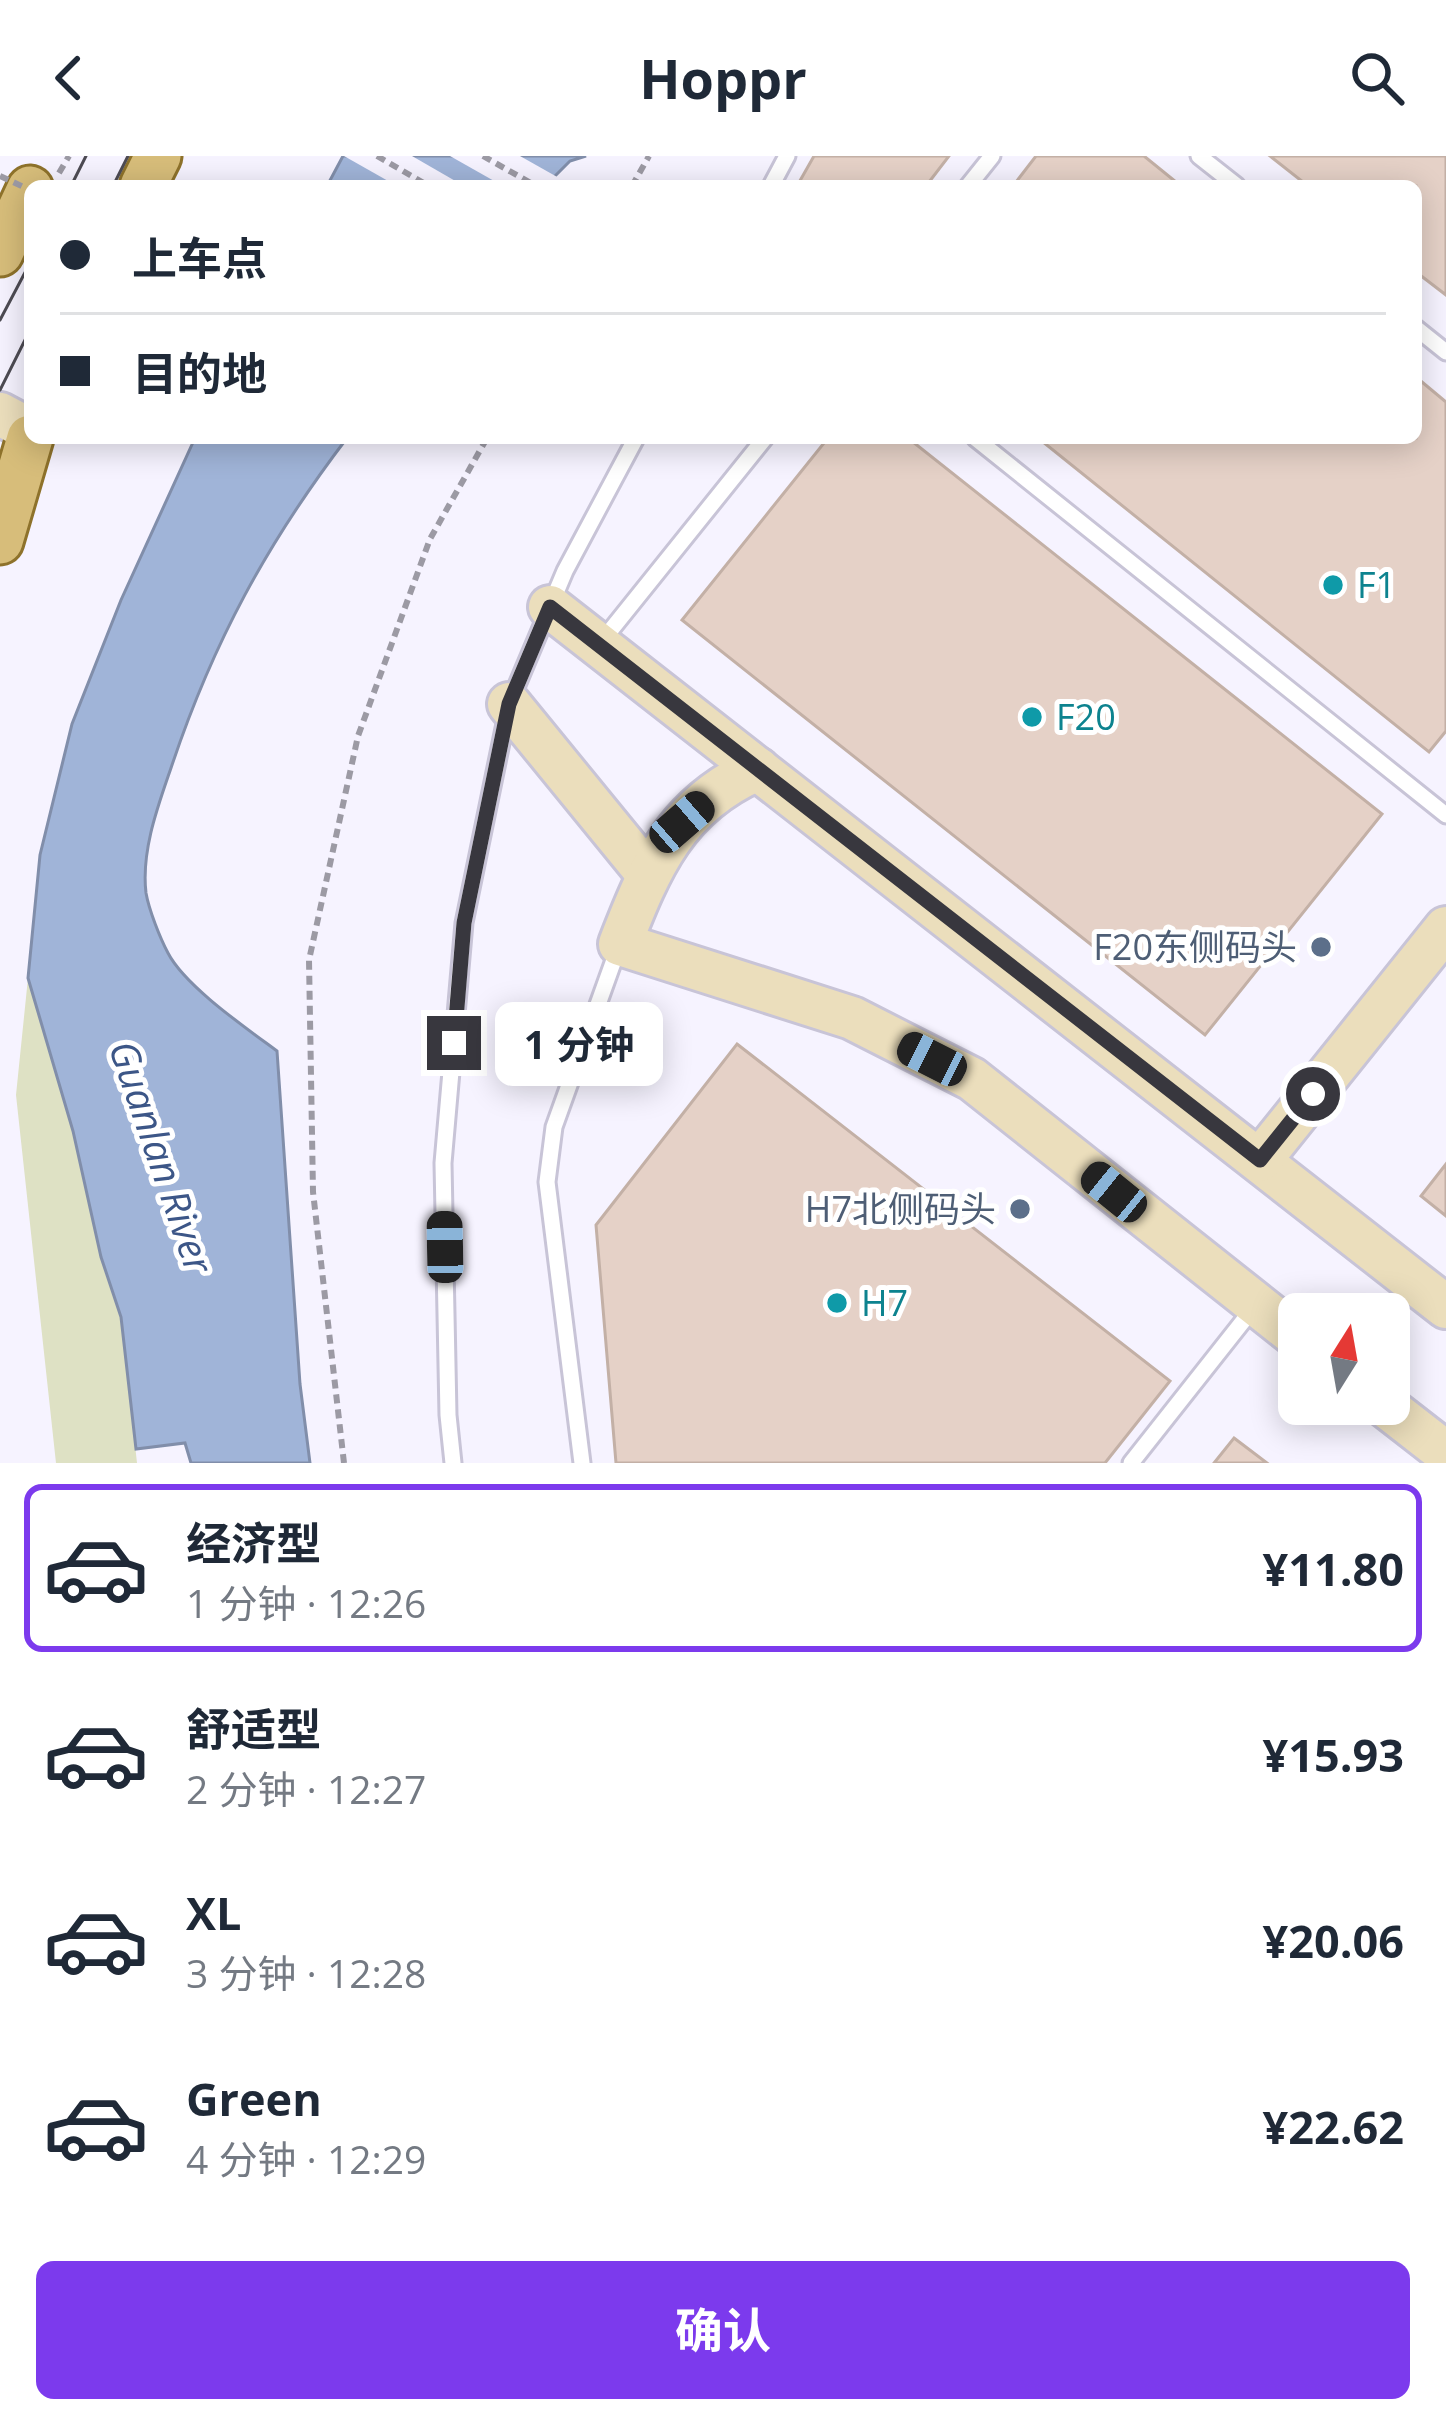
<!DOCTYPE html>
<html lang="zh">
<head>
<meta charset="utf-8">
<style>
	body { margin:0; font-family:"Open Sans","Noto Sans SC",sans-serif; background:#f2f2f3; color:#1f2937; height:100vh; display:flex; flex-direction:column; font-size:45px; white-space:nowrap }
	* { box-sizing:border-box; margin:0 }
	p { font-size:39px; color:#747a83 }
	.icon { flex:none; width:66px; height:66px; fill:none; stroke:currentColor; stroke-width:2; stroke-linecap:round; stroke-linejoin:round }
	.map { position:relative; height:1307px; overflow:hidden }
	.sheet { display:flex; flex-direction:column; background:#fff; flex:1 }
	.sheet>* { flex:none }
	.banner { position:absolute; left:24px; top:24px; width:1398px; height:264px; border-radius:18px; box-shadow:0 6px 30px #0003; display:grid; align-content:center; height:264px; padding:0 36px; background:#fff }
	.needle { width:78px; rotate:11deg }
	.controls { position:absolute; left:1278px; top:1137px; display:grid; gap:24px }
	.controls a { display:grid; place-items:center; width:132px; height:132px; border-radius:18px; background:#fff; box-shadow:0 6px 30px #0003; font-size:60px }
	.end { position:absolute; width:54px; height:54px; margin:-27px; border:15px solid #38373e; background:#fff; box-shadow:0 0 0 6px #fff }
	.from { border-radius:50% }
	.bubble { position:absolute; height:84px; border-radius:18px; background:#fff; box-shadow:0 6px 30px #0003; font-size:39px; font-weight:700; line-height:84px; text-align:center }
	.car { position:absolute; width:36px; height:72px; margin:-36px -18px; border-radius:15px; box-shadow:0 0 9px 3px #0007; background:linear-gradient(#222 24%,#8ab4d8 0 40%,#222 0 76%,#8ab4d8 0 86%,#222 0) }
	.banner b { display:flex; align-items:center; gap:42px; height:114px; font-size:45px }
	.banner b+b { border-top:3px solid #e0e1e3 }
	.banner i { width:30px; height:30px; background:#1f2937 }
	ul { padding:21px 0 0; list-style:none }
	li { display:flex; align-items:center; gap:36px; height:168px; margin:0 24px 18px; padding:0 12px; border:6px solid transparent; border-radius:18px }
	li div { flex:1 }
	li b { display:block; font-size:45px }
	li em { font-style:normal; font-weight:700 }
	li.active { border-color:#7c3aed }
	li>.icon { width:108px; height:108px; stroke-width:1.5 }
	.button { display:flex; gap:24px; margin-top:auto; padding:24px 36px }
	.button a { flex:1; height:138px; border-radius:18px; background:#7c3aed; color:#fff; font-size:48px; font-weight:700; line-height:138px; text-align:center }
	header { display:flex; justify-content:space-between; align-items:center; height:156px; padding:0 36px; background:#fff; font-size:54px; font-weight:700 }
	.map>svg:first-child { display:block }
</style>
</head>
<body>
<header><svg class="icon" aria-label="back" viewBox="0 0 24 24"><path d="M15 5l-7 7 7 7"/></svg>Hoppr<svg class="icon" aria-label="search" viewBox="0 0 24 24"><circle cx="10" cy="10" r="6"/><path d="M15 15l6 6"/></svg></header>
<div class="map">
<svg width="1446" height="1307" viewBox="0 0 1446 1307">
	<rect width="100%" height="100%" fill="#f6f3ff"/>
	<polygon fill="#dee1c4" points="28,822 73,975 101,1101 121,1161 137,1307 56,1307 16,939"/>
	<g fill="#a0b4d8" stroke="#818eaa" stroke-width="3">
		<polygon points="343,0 586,0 570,5 545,30 327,30"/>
		<path d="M195 282H347C267 387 213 486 171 612 158 650 141 695 146 737 149 754 160 782 168 797 185 830 246 872 277 895L300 1228 310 1307H191L185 1287 136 1293 121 1161 101 1101 73 975 28 822 40 699 72 568 121 444Z"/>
	</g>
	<g fill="#f6f3ff">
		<polygon points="344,0 412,0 464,30 397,30"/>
		<polygon points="450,0 520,0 559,22 552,30 503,30"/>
	</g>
	<g fill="#e5d1c7" stroke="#c3b0a6" stroke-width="3">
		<polygon points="814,0 949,0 926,30 797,30"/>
		<polygon points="1036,0 1144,0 1181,30 1013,30"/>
		<polygon points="1270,0 1446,0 1446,139 1416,116 1416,30 1308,30"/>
		<polygon points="1416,221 1446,246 1446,575 1429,596 1038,282 1416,282"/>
		<polygon points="828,282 908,282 1382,658 1205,879 682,464"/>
		<polygon points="737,888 1170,1225 1105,1307 616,1307 596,1069"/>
		<polygon points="1446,1008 1446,1060 1421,1040"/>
		<polygon points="1234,1282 1267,1307 1214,1307"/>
	</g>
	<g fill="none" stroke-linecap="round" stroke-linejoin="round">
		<defs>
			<g id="lane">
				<polyline points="1199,0 1237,30"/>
				<polyline points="771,30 787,0"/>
				<polyline points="968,30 992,0"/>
				<polyline points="1416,172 1446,196"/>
				<polyline points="975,282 1446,659"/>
				<polyline points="602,485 765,282"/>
				<polyline points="453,1307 448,1259 443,1007 464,767 509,548 565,415 636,282"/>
				<polyline points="582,1307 547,1026 554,971 619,790"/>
				<polyline points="1131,1307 1255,1150"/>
			</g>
			<g id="secondary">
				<polyline points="0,258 30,274"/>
				<polyline points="550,451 1446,1151"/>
				<polyline points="509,548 647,717"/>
				<path d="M758 613C676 648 650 711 620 788L852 862 972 923 1299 1182"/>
				<polyline points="1260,1004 1446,772"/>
				<polyline points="1383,1248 1446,1297"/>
			</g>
			<g id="primary">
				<polyline points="143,30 158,0"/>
				<polyline points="0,97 30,33"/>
				<polyline points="0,385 30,282"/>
			</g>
		</defs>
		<use href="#lane" stroke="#c8c4d7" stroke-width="21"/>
		<use href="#secondary" stroke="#c8c4d7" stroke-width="48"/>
		<use href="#primary" stroke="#8e722b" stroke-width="51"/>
		<g stroke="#9c9aa4" stroke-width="6" stroke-dasharray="9 6" stroke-linecap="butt">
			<polyline points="377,0 429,30"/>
			<polyline points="483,0 536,30"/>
			<polyline points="59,17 69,0"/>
			<polyline points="632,30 649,0"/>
			<polyline points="344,1307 313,1036 309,804 358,580 430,383 487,282"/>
		</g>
		<use href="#lane" stroke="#fff" stroke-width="15"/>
		<use href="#secondary" stroke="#ebdebc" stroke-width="42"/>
		<use href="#primary" stroke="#d7bd7a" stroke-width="45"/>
		<g stroke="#4d4b53" stroke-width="3">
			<polyline points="71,30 86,0"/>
			<polyline points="113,30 128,0"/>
			<polyline points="0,164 30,107"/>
			<polyline points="0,234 30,174"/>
		</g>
		<polyline stroke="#9c9aa4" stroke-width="6" stroke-dasharray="9 6" stroke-linecap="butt" points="0,20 30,34"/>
	</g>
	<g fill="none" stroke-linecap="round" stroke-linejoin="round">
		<polyline stroke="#38373e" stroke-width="15" points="454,887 464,767 509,548 550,451 1260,1004 1313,938"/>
	</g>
	<g fill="#0f9aa8" stroke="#fff" stroke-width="4.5">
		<circle cx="1333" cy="429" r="12"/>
		<circle cx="1032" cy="561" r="12"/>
		<circle cx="837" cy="1147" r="12"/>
	</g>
	<g fill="#5c6f8a" stroke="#fff" stroke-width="4.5">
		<circle cx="1321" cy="791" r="12"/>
		<circle cx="1020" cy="1053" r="12"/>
	</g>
	<g text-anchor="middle" stroke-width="10" stroke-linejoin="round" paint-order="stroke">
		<g font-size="36" fill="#0d838f" stroke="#fff" text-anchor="start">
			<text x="1357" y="442">F1</text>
			<text x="1056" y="574">F20</text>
			<text x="861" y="1160">H7</text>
		</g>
		<g font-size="36" fill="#4e5e75" stroke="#fff" text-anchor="end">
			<text x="1297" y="804">F20东侧码头</text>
			<text x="996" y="1066">H7北侧码头</text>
		</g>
		<g font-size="39" font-style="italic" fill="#3c5687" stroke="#fff">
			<text transform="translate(161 1001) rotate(71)" y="14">Guanlan River</text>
		</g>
	</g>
</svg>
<div class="controls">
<a><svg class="needle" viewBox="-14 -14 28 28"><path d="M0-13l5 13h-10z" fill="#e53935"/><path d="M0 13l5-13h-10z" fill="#747a83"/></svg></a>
</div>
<i class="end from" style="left:1313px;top:938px"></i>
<i class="end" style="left:454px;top:887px"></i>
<div class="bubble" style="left:495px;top:846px;width:168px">1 分钟</div>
<i class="car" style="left:682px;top:666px;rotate:49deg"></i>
<i class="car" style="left:932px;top:903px;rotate:297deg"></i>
<i class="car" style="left:1114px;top:1036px;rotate:309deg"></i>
<i class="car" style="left:445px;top:1091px;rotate:359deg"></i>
<div class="banner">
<b><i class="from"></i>上车点</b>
<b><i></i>目的地</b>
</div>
</div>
<section class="sheet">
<ul>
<li class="active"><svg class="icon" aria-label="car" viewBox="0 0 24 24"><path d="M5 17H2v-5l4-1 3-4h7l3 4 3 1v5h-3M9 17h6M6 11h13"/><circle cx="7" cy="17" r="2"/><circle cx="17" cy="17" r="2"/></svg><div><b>经济型</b><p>1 分钟 · 12:26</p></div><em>¥11.80</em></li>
<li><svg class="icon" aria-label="car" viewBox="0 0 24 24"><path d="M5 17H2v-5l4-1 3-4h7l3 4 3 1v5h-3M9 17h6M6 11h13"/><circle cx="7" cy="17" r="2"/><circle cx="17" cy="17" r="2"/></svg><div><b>舒适型</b><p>2 分钟 · 12:27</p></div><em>¥15.93</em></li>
<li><svg class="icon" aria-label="car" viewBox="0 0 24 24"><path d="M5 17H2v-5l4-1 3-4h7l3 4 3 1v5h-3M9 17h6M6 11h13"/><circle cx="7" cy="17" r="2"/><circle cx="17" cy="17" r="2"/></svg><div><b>XL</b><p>3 分钟 · 12:28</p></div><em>¥20.06</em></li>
<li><svg class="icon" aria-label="car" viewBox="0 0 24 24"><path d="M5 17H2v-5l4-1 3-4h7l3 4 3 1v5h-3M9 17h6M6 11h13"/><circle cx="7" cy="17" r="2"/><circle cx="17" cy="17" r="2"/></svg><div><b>Green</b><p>4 分钟 · 12:29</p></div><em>¥22.62</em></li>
</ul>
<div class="button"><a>确认</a></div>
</section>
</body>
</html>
